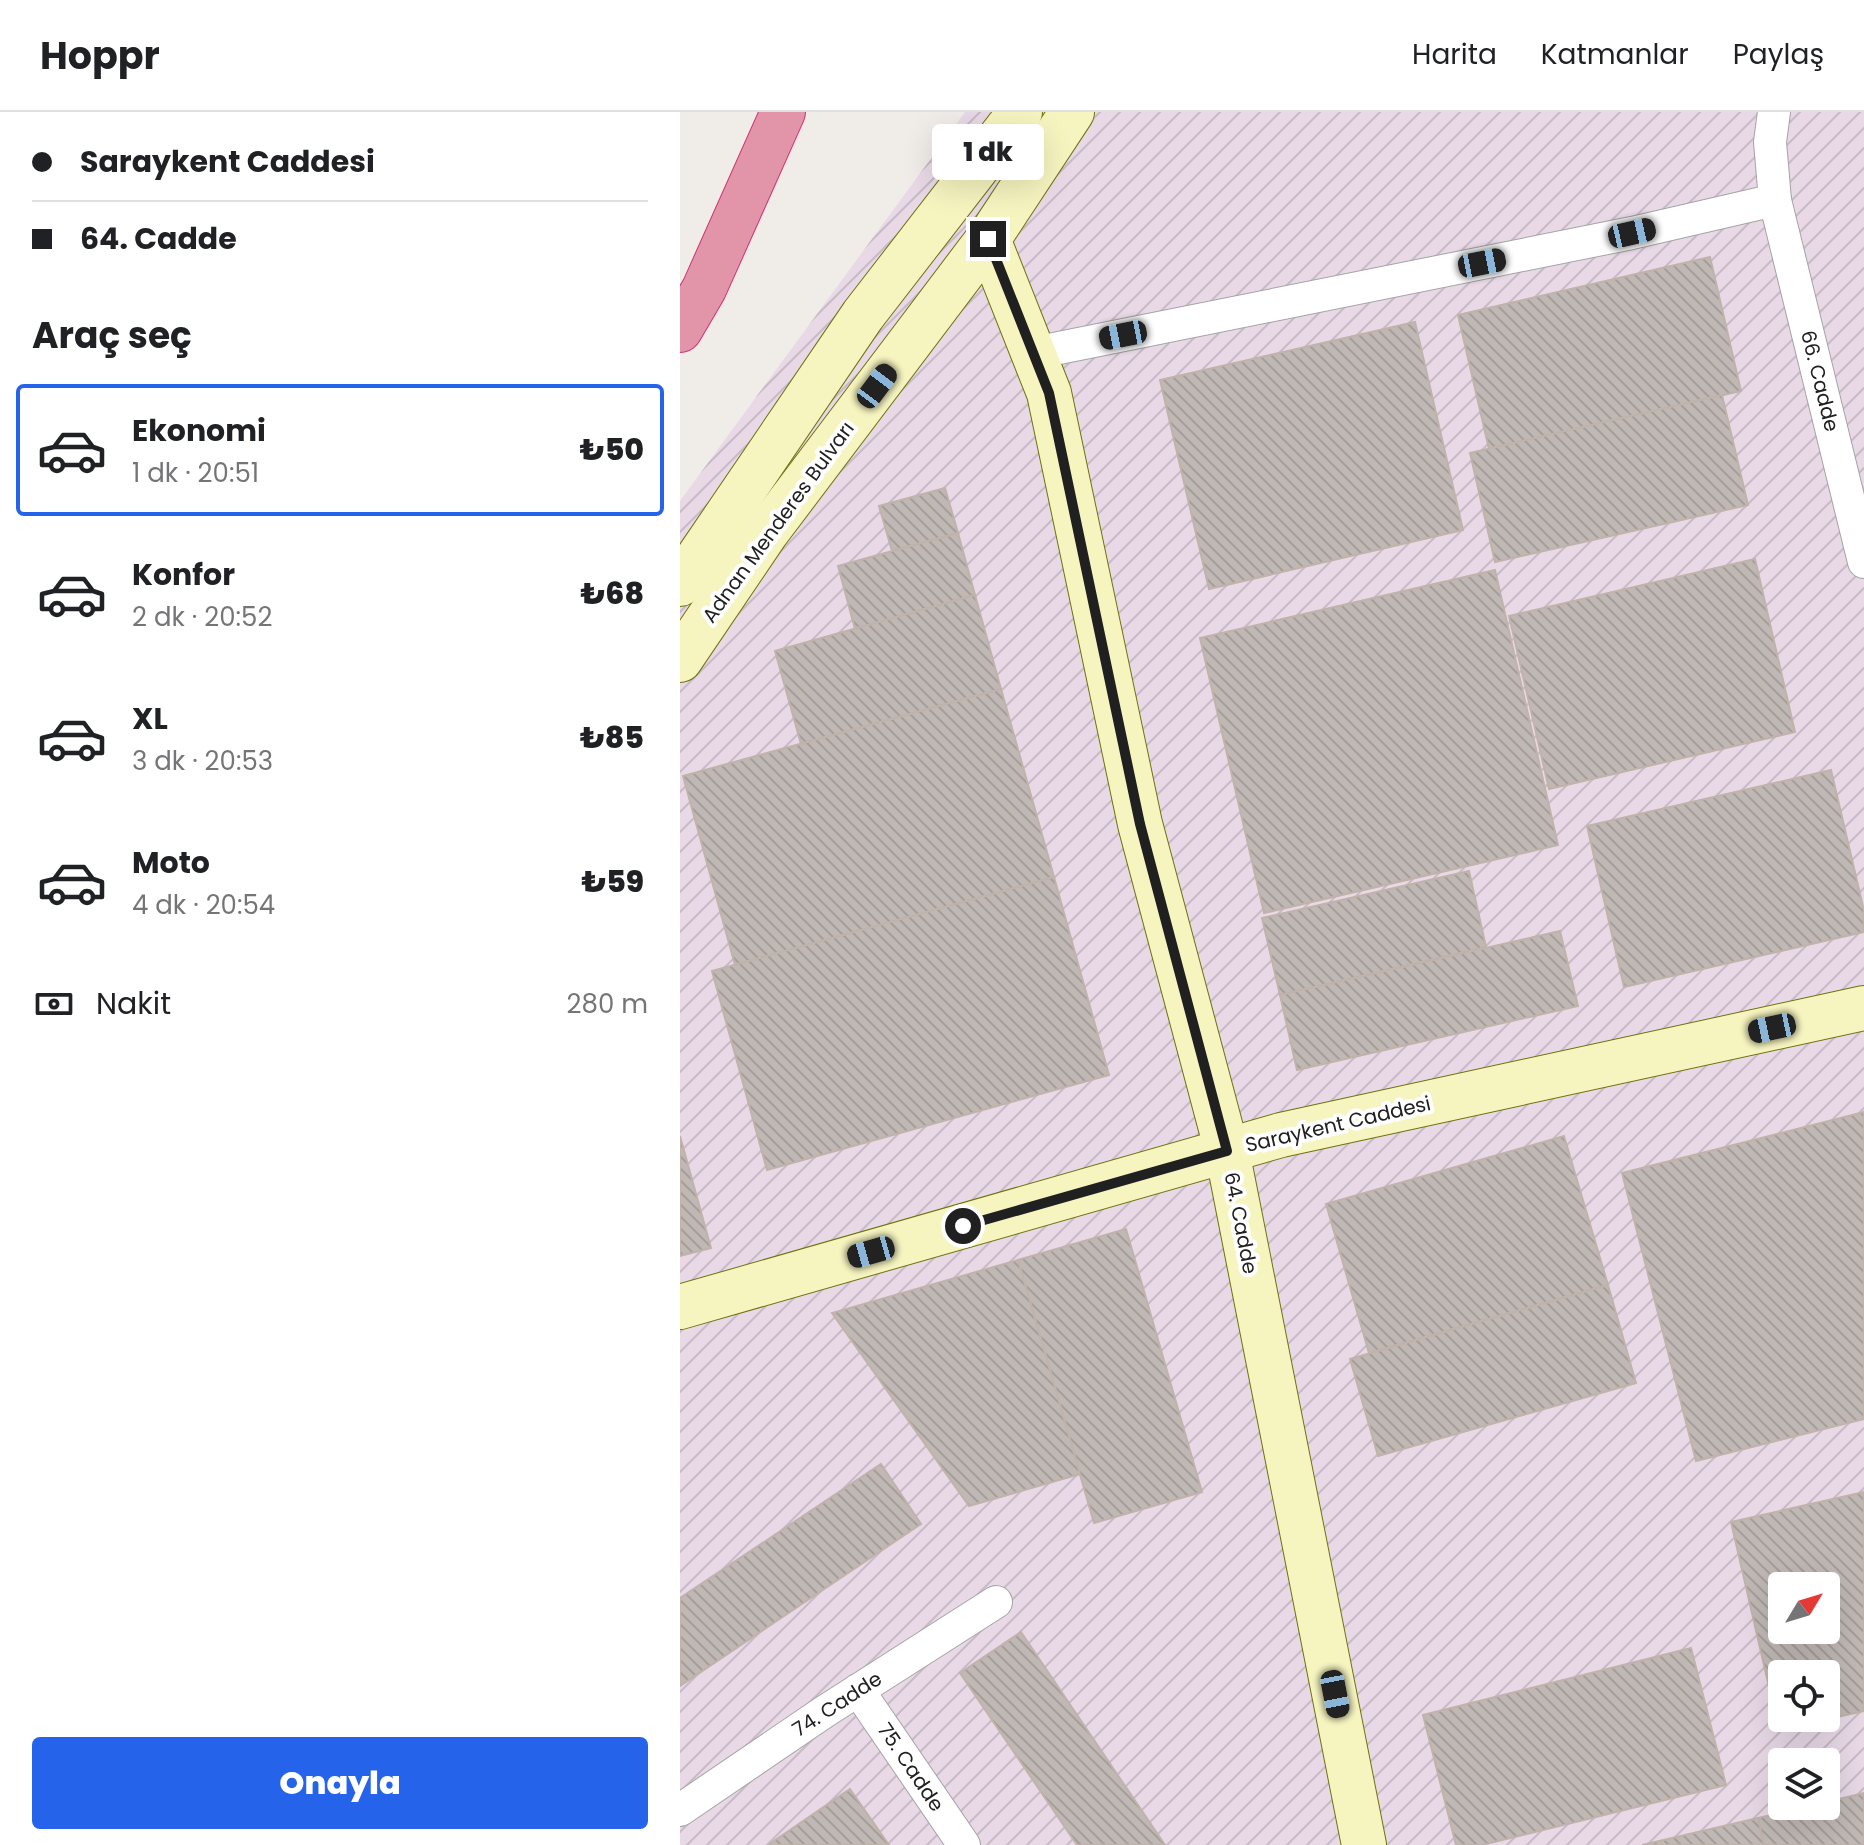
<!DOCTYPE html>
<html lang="tr">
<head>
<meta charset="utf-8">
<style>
	body { margin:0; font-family:Poppins,sans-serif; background:#f6f6f6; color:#202124; height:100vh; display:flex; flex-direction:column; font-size:30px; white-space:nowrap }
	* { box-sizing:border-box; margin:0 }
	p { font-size:26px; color:#757577 }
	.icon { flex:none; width:44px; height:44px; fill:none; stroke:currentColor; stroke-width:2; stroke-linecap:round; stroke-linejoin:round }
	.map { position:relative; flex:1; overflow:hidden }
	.sheet { display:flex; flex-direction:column; background:#fff; width:680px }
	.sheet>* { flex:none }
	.hud { display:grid; align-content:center; height:176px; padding:0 32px; background:#fff }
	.needle { width:52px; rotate:52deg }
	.fabs { position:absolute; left:1088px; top:1460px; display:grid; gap:16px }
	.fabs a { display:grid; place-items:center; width:72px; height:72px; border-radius:8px; background:#fff; box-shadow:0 8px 32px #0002; font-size:40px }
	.end { position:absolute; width:36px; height:36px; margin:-18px; border:10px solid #202020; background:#fff; box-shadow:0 0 0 4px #fff }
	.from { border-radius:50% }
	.bubble { position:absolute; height:56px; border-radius:8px; background:#fff; box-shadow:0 8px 32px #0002; font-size:26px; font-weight:800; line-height:56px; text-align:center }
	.car { position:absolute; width:24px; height:48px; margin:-24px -12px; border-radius:10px; box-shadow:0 0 6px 2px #0007; background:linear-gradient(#222 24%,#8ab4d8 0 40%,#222 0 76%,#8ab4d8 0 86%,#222 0) }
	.hud b { display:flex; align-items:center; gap:28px; height:76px; font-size:30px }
	.hud b+b { border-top:2px solid #e0e0e0 }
	.hud i { width:20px; height:20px; background:#202124 }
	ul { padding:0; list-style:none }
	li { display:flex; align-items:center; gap:24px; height:132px; margin:0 16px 12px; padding:0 16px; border:4px solid transparent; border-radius:8px }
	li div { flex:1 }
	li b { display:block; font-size:30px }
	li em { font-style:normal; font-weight:800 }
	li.current { border-color:#2563eb }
	li>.icon { width:72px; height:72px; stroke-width:1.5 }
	h2 { padding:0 32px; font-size:36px; line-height:96px }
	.pay { display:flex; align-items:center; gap:20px; height:88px; padding:0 32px; font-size:30px }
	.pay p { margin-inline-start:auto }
	.cta { display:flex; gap:16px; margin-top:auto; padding:16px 32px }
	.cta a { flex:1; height:92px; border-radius:8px; background:#2563eb; color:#fff; font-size:32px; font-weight:800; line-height:92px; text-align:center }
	header { display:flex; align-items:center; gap:48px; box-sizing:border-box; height:112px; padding:0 40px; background:#fff; border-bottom:2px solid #e0e0e0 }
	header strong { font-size:38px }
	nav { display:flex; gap:44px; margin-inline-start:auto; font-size:28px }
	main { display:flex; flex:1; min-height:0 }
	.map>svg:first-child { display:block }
</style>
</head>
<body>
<header>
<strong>Hoppr</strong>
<nav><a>Harita</a><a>Katmanlar</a><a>Paylaş</a></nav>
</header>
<main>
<section class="sheet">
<div class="hud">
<b><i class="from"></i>Saraykent Caddesi</b>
<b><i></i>64. Cadde</b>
</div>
<h2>Araç seç</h2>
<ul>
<li class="current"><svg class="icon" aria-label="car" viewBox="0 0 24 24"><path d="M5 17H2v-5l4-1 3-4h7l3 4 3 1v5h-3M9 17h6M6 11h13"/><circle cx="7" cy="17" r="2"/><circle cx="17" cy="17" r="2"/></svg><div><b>Ekonomi</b><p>1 dk · 20:51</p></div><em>₺50</em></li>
<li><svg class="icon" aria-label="car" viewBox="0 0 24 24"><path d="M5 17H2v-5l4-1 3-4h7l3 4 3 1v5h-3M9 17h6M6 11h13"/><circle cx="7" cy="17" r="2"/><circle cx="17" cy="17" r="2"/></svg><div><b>Konfor</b><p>2 dk · 20:52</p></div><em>₺68</em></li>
<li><svg class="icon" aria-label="car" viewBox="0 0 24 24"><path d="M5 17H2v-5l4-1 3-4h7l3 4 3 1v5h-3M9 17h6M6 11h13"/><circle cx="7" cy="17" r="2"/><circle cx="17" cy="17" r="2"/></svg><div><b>XL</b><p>3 dk · 20:53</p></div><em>₺85</em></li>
<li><svg class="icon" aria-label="car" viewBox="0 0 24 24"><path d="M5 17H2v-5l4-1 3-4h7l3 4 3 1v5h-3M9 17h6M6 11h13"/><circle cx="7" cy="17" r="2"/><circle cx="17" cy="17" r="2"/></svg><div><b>Moto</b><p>4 dk · 20:54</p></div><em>₺59</em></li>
</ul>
<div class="pay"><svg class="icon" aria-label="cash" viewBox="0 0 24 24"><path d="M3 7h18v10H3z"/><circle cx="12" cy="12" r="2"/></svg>Nakit<p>280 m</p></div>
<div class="cta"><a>Onayla</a></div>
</section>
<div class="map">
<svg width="1184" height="1733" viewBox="0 0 1184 1733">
	<defs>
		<pattern id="industrial-furrows" width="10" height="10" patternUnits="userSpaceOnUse" patternTransform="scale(2)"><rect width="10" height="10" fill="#e9d9e7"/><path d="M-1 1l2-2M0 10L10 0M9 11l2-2" fill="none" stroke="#c8bac6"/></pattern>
		<pattern id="building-back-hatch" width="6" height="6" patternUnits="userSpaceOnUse" patternTransform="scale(2)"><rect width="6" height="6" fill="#c0b8b4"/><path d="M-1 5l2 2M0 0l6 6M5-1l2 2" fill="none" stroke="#a59e9a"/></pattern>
	</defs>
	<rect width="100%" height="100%" fill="#f0ece7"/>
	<path fill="url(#industrial-furrows)" fill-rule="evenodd" d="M285 0H1184V1733H0V389ZM1102 1474H1146V1518H1102ZM1102 1562H1146V1606H1102ZM1102 1650H1146V1694H1102Z"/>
	<g fill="url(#building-back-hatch)" stroke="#c1b2aa" stroke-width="2" fill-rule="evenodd">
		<polygon points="1030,145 1061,279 809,337 778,203"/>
		<polygon points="735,210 783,418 529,477 480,268"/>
		<polygon points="1042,283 1068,393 815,450 790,341"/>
		<polygon points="265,376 278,421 212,439 199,394"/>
		<polygon points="278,421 295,483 175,517 158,454"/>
		<polygon points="1075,447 1115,620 869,677 829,504"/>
		<polygon points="815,458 878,733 584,801 520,526"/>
		<polygon points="295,483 321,577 121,632 95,539"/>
		<polygon points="321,577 374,765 55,853 3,664"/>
		<polygon points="1151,658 1184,799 1184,820 944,875 907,714"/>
		<polygon points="789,759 806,835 600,883 582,806"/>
		<polygon points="374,765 429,963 87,1058 32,859"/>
		<polygon points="880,819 898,894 617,958 600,883"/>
		<polygon points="1184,1000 1184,1307 1016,1349 942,1061"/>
		<polygon points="0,1024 31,1136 0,1144"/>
		<polygon points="884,1024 928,1173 689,1241 646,1092"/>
		<polygon points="446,1117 522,1380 414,1411 338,1148"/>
		<polygon points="338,1148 400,1362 289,1394 152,1201"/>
		<polygon points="928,1173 956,1271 698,1344 670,1247"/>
		<polygon points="201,1352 241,1412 0,1574 0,1486"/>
		<path d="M1184 1380V1599L1099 1618 1051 1410ZM1102 1474H1146V1518H1102ZM1102 1562H1146V1606H1102Z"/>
		<polygon points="341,1520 485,1733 397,1733 280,1561"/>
		<polygon points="1011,1536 1046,1673 802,1733 776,1733 743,1603"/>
		<polygon points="170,1677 209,1733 88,1733"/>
		<polygon points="1184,1681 1184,1733 1084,1733 1078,1706 1131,1694 1146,1694 1146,1690"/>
		<polygon points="1078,1706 1084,1733 962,1733"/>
	</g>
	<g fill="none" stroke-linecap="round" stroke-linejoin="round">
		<defs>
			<g id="street">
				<polyline points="1094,0 1090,30 1095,88 1184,450"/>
				<polyline points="354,241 952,121 1095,88"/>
				<polyline points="178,1578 284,1733"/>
				<polyline points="0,1698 144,1600 316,1490"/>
			</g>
			<g id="secondary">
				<polyline points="308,127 369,281 460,712 547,1039 684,1733"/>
				<polyline points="0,472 183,203 340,0"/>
				<polyline points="0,548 86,421 311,123 392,0"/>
				<polyline points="0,1195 601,1023 1184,896"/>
			</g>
			<polyline id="highway" points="0,218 24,177 103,0"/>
		</defs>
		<use href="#street" stroke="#a4a4a4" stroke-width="34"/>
		<use href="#secondary" stroke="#6f720c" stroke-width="46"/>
		<use href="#highway" stroke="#d13175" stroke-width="46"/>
		<use href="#street" stroke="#fff" stroke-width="32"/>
		<use href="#secondary" stroke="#f6f4bf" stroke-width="44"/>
		<use href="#highway" stroke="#e294a9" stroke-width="44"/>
	</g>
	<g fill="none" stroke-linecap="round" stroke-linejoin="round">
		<polyline stroke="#202020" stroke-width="10" points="283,1114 547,1039 460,712 369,281 308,127"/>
	</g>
	<g text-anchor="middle" stroke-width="8" stroke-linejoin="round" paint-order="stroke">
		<g font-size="20" fill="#202020" stroke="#fff">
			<text transform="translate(1140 269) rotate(76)" y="7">66. Cadde</text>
			<text transform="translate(98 410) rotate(-54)" y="7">Adnan Menderes Bulvarı</text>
			<text transform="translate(658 1012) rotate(-13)" y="7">Saraykent Caddesi</text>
			<text transform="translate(561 1111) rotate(79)" y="7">64. Cadde</text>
			<text transform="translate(157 1592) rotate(-33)" y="7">74. Cadde</text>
			<text transform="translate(231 1655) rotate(56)" y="7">75. Cadde</text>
		</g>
	</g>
</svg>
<div class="fabs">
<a><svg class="needle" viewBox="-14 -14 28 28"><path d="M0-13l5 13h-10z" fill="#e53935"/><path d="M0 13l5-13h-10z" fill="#757577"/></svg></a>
<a><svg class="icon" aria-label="locate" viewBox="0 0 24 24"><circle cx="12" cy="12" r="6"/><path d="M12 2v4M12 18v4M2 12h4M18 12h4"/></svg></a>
<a><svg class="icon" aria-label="layers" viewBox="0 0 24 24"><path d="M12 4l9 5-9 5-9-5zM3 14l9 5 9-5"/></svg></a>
</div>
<i class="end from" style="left:283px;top:1114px"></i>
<i class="end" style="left:308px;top:127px"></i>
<div class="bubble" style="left:252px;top:12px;width:112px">1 dk</div>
<i class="car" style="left:952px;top:121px;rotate:77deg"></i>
<i class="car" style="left:802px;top:151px;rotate:79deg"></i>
<i class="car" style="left:443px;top:223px;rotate:259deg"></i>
<i class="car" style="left:197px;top:274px;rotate:37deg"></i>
<i class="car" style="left:1092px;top:916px;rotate:258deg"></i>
<i class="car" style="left:191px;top:1140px;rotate:254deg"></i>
<i class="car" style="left:655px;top:1582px;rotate:169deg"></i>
</div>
</main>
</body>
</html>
